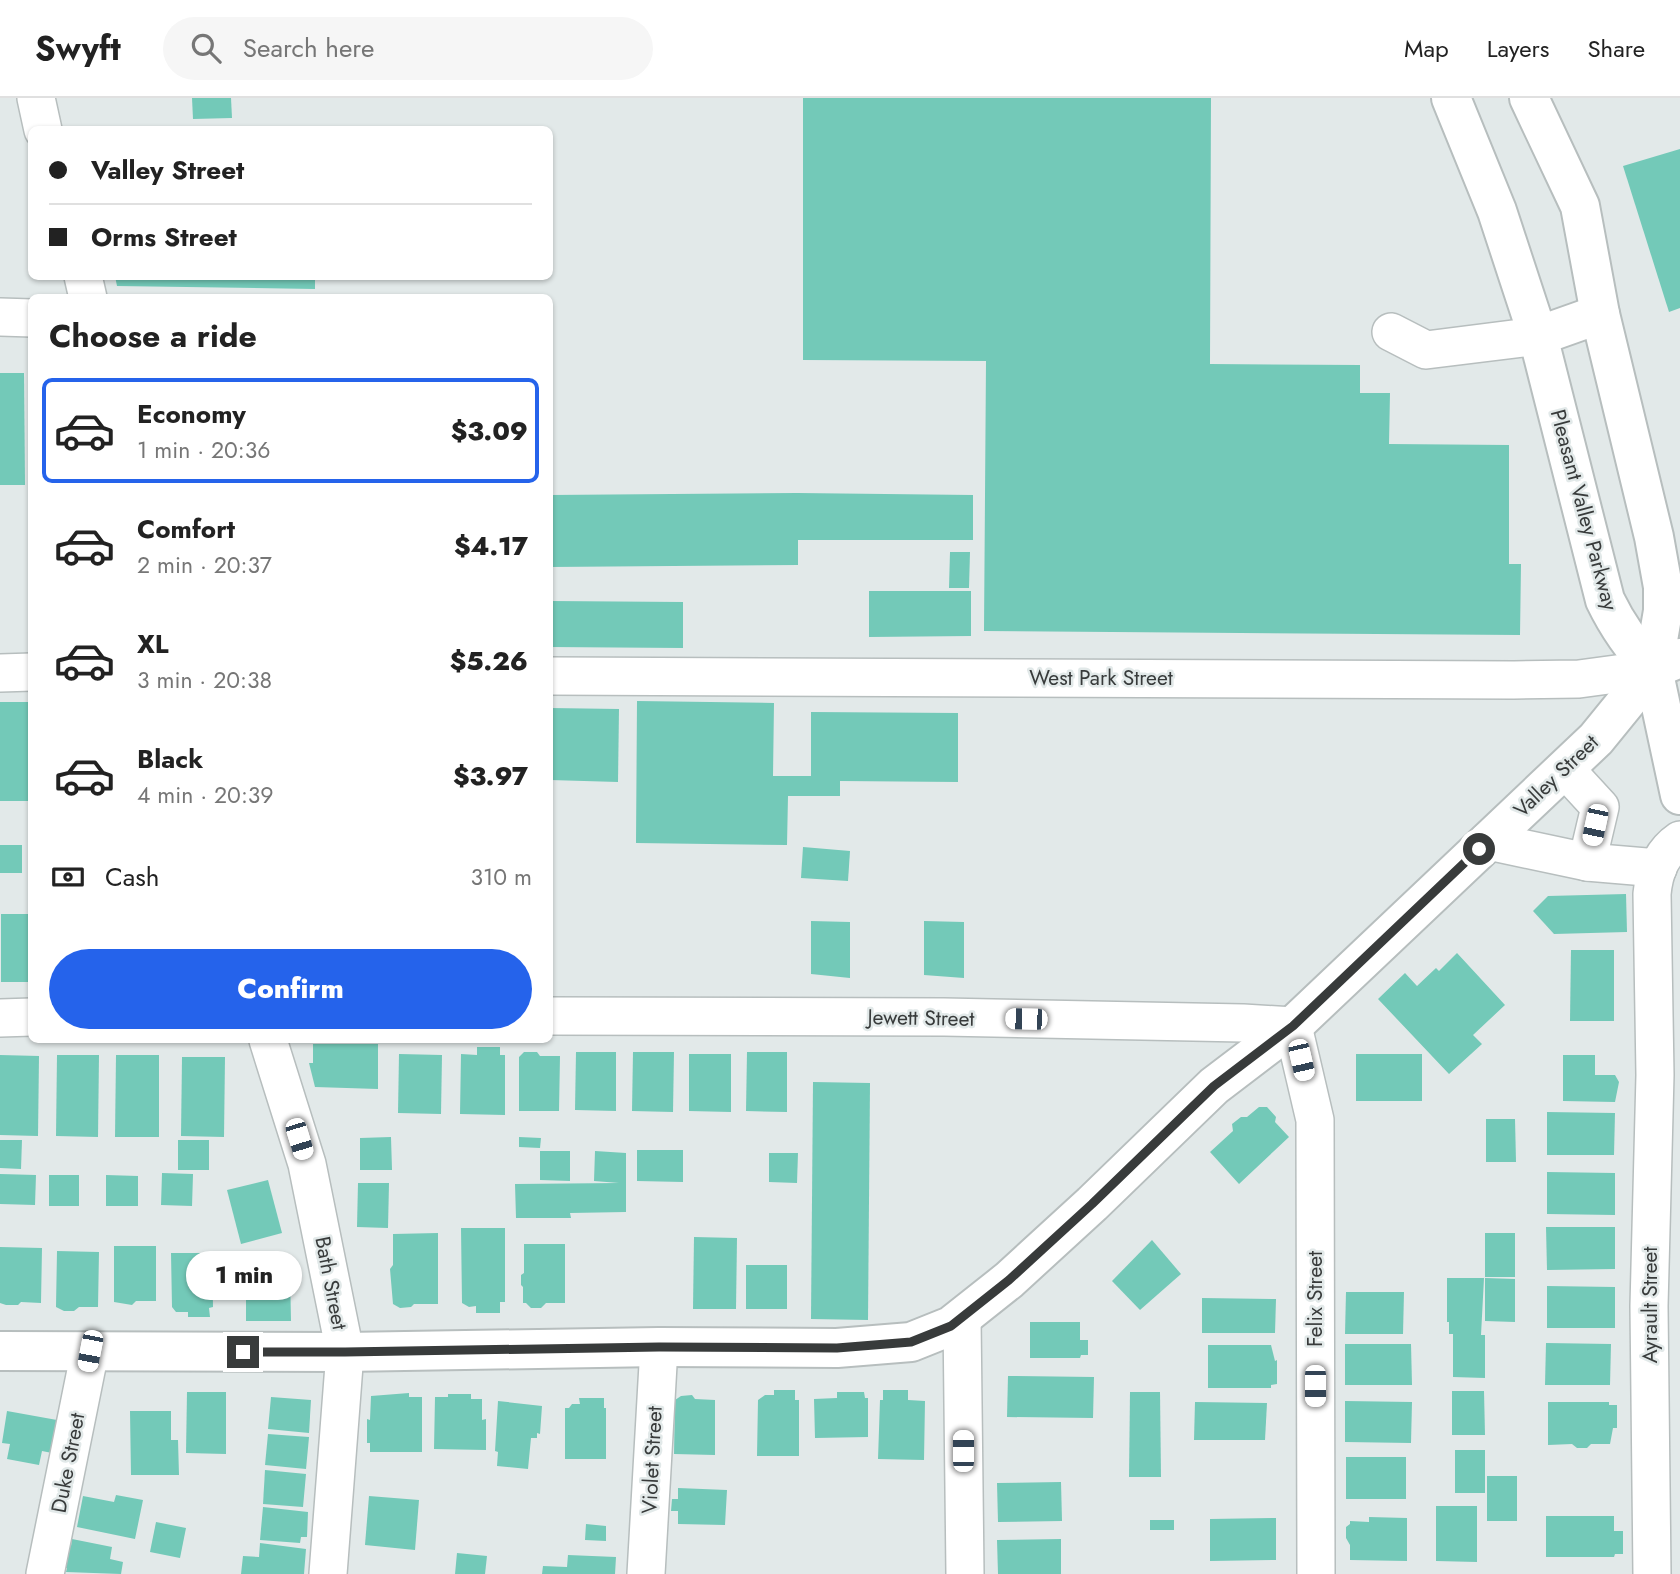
<!DOCTYPE html>
<html lang="en">
<head>
<meta charset="utf-8">
<style>
	body { margin:0; font-family:Jost,sans-serif; background:#f6f6f6; color:#222; height:100vh; display:flex; flex-direction:column; font-size:26px; white-space:nowrap }
	* { box-sizing:border-box; margin:0 }
	p { font-size:23px; color:#767676 }
	.icon { flex:none; width:38px; height:38px; fill:none; stroke:currentColor; stroke-width:2; stroke-linecap:round; stroke-linejoin:round }
	.map { position:relative; flex:1; overflow:hidden }
	.side { position:absolute; left:28px; top:196px; width:525px; height:749px; display:flex; flex-direction:column; background:#fff; border-radius:10px; box-shadow:0 2px 5px #0004 }
	.side>* { flex:none }
	.guide { position:absolute; left:28px; top:28px; width:525px; height:154px; border-radius:10px; box-shadow:0 2px 5px #0004; display:grid; align-content:center; height:154px; padding:0 21px; background:#fff }
	.end { position:absolute; width:32px; height:32px; margin:-16px; border:9px solid #383b3b; background:#fff; box-shadow:0 0 0 4px #fff }
	.from { border-radius:50% }
	.bubble { position:absolute; height:49px; border-radius:24px; background:#fff; box-shadow:0 2px 5px #0004; font-size:23px; font-weight:800; line-height:49px; text-align:center }
	.car { position:absolute; width:21px; height:42px; margin:-21px -10px; border-radius:9px; box-shadow:0 0 5px 2px #0007; background:linear-gradient(#fff 24%,#345 0 40%,#fff 0 76%,#345 0 86%,#fff 0) }
	.guide b { display:flex; align-items:center; gap:24px; height:66px; font-size:26px }
	.guide b+b { border-top:2px solid #e0e0e0 }
	.guide i { width:18px; height:18px; background:#222 }
	ul { padding:0; list-style:none }
	li { display:flex; align-items:center; gap:21px; height:105px; margin:0 14px 10px; padding:0 7px; border:4px solid transparent; border-radius:10px }
	li div { flex:1 }
	li b { display:block; font-size:26px }
	li em { font-style:normal; font-weight:800 }
	li.selected { border-color:#2563eb }
	li>.icon { width:63px; height:63px; stroke-width:1.5 }
	h2 { padding:0 21px; font-size:32px; line-height:84px }
	.pay { display:flex; align-items:center; gap:18px; height:77px; padding:0 21px; font-size:26px }
	.pay p { margin-inline-start:auto }
	.primary-button { display:flex; gap:14px; margin-top:auto; padding:14px 21px }
	.primary-button a { flex:1; height:80px; border-radius:42px; background:#2563eb; color:#fff; font-size:28px; font-weight:800; line-height:80px; text-align:center }
	header { display:flex; align-items:center; gap:42px; box-sizing:border-box; height:98px; padding:0 35px; background:#fff; border-bottom:2px solid #e0e0e0 }
	header strong { font-size:33px }
	nav { display:flex; gap:38px; margin-inline-start:auto; font-size:24px }
	.search { width:490px; height:63px; background:#f6f6f6; display:flex; align-items:center; gap:18px; box-sizing:border-box; padding:0 24px; border-radius:38px; color:#767676; font-size:26px }
	.map>svg:first-child { display:block }
</style>
</head>
<body>
<header>
<strong>Swyft</strong>
<div class="search"><svg class="icon" aria-label="search" viewBox="0 0 24 24"><circle cx="10" cy="10" r="6"/><path d="M15 15l6 6"/></svg>Search here</div>
<nav><a>Map</a><a>Layers</a><a>Share</a></nav>
</header>
<div class="map">
<svg width="1680" height="1476" viewBox="0 0 1680 1476">
	<rect width="100%" height="100%" fill="#e2e9e9"/>
	<g fill="#73c9b8">
		<polygon points="192,0 231,0 232,20 193,21"/>
		<polygon points="803,0 1211,0 1210,266 1360,267 1360,295 1390,295 1389,346 1509,347 1509,466 1521,466 1520,537 984,533 986,263 803,262"/>
		<polygon points="1680,51 1680,210 1669,214 1623,68"/>
		<polygon points="115,178 315,178 315,191 117,188"/>
		<polygon points="0,275 24,275 25,387 0,387"/>
		<polygon points="797,395 973,397 973,442 798,442 798,467 550,469 550,397"/>
		<polygon points="950,454 970,454 969,490 949,490"/>
		<polygon points="869,493 971,493 971,538 869,539"/>
		<polygon points="550,503 683,504 683,550 550,549"/>
		<polygon points="637,603 774,605 773,678 811,678 811,614 958,615 958,684 840,683 840,698 788,698 787,747 636,745"/>
		<rect x="0" y="604" width="32" height="99"/>
		<polygon points="550,610 619,611 618,684 550,682"/>
		<rect x="0" y="747" width="22" height="28"/>
		<polygon points="803,749 850,753 848,783 801,780"/>
		<polygon points="1626,796 1627,834 1554,836 1533,813 1548,798"/>
		<rect x="1" y="816" width="31" height="68"/>
		<polygon points="811,823 850,824 850,880 811,876"/>
		<polygon points="924,823 964,824 964,880 924,877"/>
		<polygon points="1571,852 1614,852 1614,923 1570,923"/>
		<polygon points="1457,855 1505,907 1473,937 1482,946 1449,976 1378,901 1405,875 1417,888 1436,870 1439,873"/>
		<polygon points="313,946 378,946 378,991 315,989 309,965 313,965"/>
		<polygon points="477,949 500,949 500,957 505,957 505,1017 460,1016 461,956 477,957"/>
		<polygon points="524,954 537,954 540,958 560,958 559,1013 519,1013 519,959"/>
		<polygon points="576,954 616,954 616,1013 575,1012"/>
		<polygon points="633,954 674,954 673,1014 632,1013"/>
		<polygon points="747,954 787,954 787,1014 746,1013"/>
		<polygon points="399,956 442,957 441,1016 398,1015"/>
		<polygon points="689,956 731,956 731,1014 689,1013"/>
		<rect x="1356" y="956" width="66" height="47"/>
		<polygon points="0,957 39,958 38,1038 0,1037"/>
		<polygon points="57,957 99,957 98,1039 56,1038"/>
		<polygon points="116,957 159,957 159,1039 115,1039"/>
		<polygon points="1563,957 1595,957 1595,977 1615,977 1619,984 1615,1004 1563,1003"/>
		<polygon points="182,959 225,959 224,1039 181,1038"/>
		<polygon points="813,984 870,985 868,1222 811,1221"/>
		<polygon points="1259,1009 1267,1009 1276,1019 1275,1024 1289,1039 1239,1086 1210,1054 1233,1033 1232,1026 1241,1019 1247,1019"/>
		<polygon points="1547,1014 1615,1015 1614,1057 1547,1057"/>
		<polygon points="1486,1021 1515,1021 1516,1064 1486,1064"/>
		<polygon points="391,1039 392,1072 360,1072 360,1040"/>
		<polygon points="519,1039 541,1040 540,1050 519,1049"/>
		<polygon points="0,1042 22,1042 21,1071 0,1070"/>
		<rect x="178" y="1042" width="31" height="30"/>
		<polygon points="637,1052 683,1052 683,1084 637,1083"/>
		<polygon points="540,1053 570,1053 570,1083 540,1082"/>
		<polygon points="595,1053 626,1055 626,1114 570,1115 571,1120 516,1120 515,1086 619,1085 594,1083"/>
		<polygon points="769,1055 798,1055 797,1085 769,1084"/>
		<polygon points="1547,1074 1615,1075 1615,1117 1547,1116"/>
		<polygon points="162,1075 193,1076 192,1108 161,1107"/>
		<polygon points="0,1076 36,1077 35,1107 0,1106"/>
		<rect x="49" y="1077" width="30" height="31"/>
		<polygon points="106,1077 138,1078 138,1108 106,1108"/>
		<polygon points="268,1082 282,1135 241,1146 227,1092"/>
		<polygon points="358,1085 389,1085 388,1130 357,1129"/>
		<polygon points="1546,1129 1615,1129 1615,1171 1547,1172"/>
		<polygon points="461,1130 505,1130 505,1204 500,1204 500,1215 476,1215 476,1208 469,1209 462,1205"/>
		<polygon points="438,1135 438,1206 414,1206 411,1209 400,1210 393,1206 390,1171 393,1167 393,1136"/>
		<rect x="1485" y="1135" width="30" height="44"/>
		<polygon points="694,1139 737,1140 736,1211 693,1211"/>
		<polygon points="1152,1142 1181,1176 1140,1212 1112,1183"/>
		<polygon points="524,1146 565,1146 565,1205 546,1205 541,1210 531,1210 526,1205 523,1205 523,1189 521,1187 521,1177 524,1175"/>
		<polygon points="114,1148 156,1148 156,1203 136,1203 132,1207 114,1204"/>
		<polygon points="0,1149 42,1150 41,1205 21,1204 18,1207 6,1207 0,1205"/>
		<polygon points="57,1153 99,1154 98,1209 79,1209 74,1213 64,1213 56,1209"/>
		<polygon points="171,1155 212,1155 213,1209 209,1210 210,1219 188,1219 188,1214 176,1214 172,1209"/>
		<rect x="746" y="1167" width="41" height="44"/>
		<polygon points="241,1173 290,1173 291,1223 246,1223 246,1201 241,1201"/>
		<polygon points="1447,1180 1484,1180 1481,1237 1485,1237 1485,1280 1453,1279 1453,1236 1449,1236 1449,1224 1447,1224"/>
		<polygon points="1485,1180 1515,1181 1515,1224 1485,1223"/>
		<polygon points="1547,1188 1615,1189 1615,1230 1547,1230"/>
		<polygon points="1346,1194 1404,1194 1403,1236 1345,1236"/>
		<polygon points="1202,1200 1276,1201 1275,1235 1202,1235"/>
		<polygon points="1030,1224 1080,1224 1080,1242 1088,1242 1088,1257 1081,1257 1080,1260 1030,1260"/>
		<polygon points="1546,1245 1611,1246 1610,1287 1545,1287"/>
		<polygon points="1345,1246 1411,1246 1412,1287 1345,1287"/>
		<polygon points="1208,1247 1271,1247 1275,1263 1277,1262 1277,1286 1271,1287 1271,1290 1208,1290"/>
		<polygon points="1008,1278 1094,1279 1093,1320 1007,1319"/>
		<polygon points="774,1292 795,1292 795,1302 799,1302 799,1358 757,1358 758,1302 765,1297 774,1297"/>
		<polygon points="883,1292 908,1292 908,1302 925,1303 924,1362 878,1361 880,1302 883,1302"/>
		<polygon points="1452,1293 1484,1293 1485,1337 1452,1337"/>
		<polygon points="187,1294 226,1294 226,1356 186,1355"/>
		<polygon points="837,1294 864,1294 865,1300 868,1300 868,1339 815,1340 814,1301 837,1300"/>
		<polygon points="1130,1294 1160,1294 1161,1379 1129,1379"/>
		<polygon points="409,1295 409,1299 422,1299 422,1354 370,1354 370,1345 367,1345 367,1321 370,1322 371,1298"/>
		<polygon points="448,1296 471,1296 471,1301 482,1301 482,1322 486,1321 486,1352 434,1351 435,1299 448,1299"/>
		<polygon points="692,1297 695,1301 715,1302 715,1357 674,1356 675,1302 681,1298"/>
		<polygon points="271,1299 311,1302 309,1335 268,1331"/>
		<polygon points="579,1300 604,1300 604,1310 606,1310 606,1361 565,1361 565,1310 569,1310 572,1306 580,1306"/>
		<polygon points="498,1303 542,1308 540,1336 537,1335 537,1340 531,1340 528,1371 497,1368 498,1354 495,1353"/>
		<polygon points="1345,1303 1412,1304 1411,1345 1345,1344"/>
		<polygon points="1195,1304 1267,1305 1265,1342 1194,1342"/>
		<polygon points="1548,1304 1609,1304 1609,1307 1617,1307 1617,1330 1613,1330 1610,1346 1591,1346 1587,1350 1577,1350 1572,1346 1548,1347"/>
		<polygon points="7,1313 57,1322 52,1355 42,1353 39,1367 7,1361 10,1346 2,1345"/>
		<polygon points="130,1313 171,1313 171,1342 178,1342 179,1377 131,1377"/>
		<polygon points="268,1336 309,1339 306,1371 265,1367"/>
		<rect x="1455" y="1352" width="30" height="43"/>
		<rect x="1346" y="1359" width="60" height="42"/>
		<polygon points="265,1372 306,1376 303,1409 263,1406"/>
		<rect x="1487" y="1378" width="30" height="45"/>
		<polygon points="1061,1384 1062,1423 998,1424 997,1385"/>
		<polygon points="678,1390 727,1392 725,1427 678,1426 678,1413 671,1413 672,1401 678,1401"/>
		<polygon points="116,1397 143,1402 135,1441 77,1429 83,1398 114,1404"/>
		<polygon points="369,1398 419,1402 415,1452 365,1447"/>
		<polygon points="1436,1408 1477,1408 1477,1464 1436,1463"/>
		<polygon points="263,1409 308,1414 307,1439 301,1439 300,1445 260,1442"/>
		<polygon points="1546,1418 1614,1418 1614,1433 1623,1433 1623,1456 1615,1456 1614,1459 1546,1459"/>
		<polygon points="1369,1419 1407,1420 1407,1463 1350,1462 1350,1447 1346,1440 1346,1429 1350,1426 1350,1423 1369,1424"/>
		<polygon points="1276,1420 1276,1462 1210,1463 1210,1421"/>
		<rect x="1150" y="1422" width="24" height="10"/>
		<polygon points="156,1424 186,1430 180,1460 150,1454"/>
		<polygon points="586,1426 606,1428 606,1443 585,1442"/>
		<polygon points="72,1441 112,1449 110,1461 123,1464 121,1476 66,1474 67,1470 64,1470 68,1447 71,1448"/>
		<polygon points="1061,1441 1061,1476 998,1476 997,1442"/>
		<polygon points="260,1445 306,1451 304,1476 241,1476 243,1458 259,1459"/>
		<polygon points="457,1455 487,1458 485,1476 455,1476"/>
		<polygon points="568,1457 616,1459 615,1476 542,1476 543,1468 567,1469"/>
	</g>
	<g fill="none" stroke-linecap="round" stroke-linejoin="round">
		<defs>
			<g id="minor">
				<polyline points="36,0 43,32"/>
				<polyline points="83,178 88,200"/>
				<polyline points="0,219 32,220"/>
				<polyline points="1391,234 1426,252 1538,238"/>
				<polyline points="0,575 32,574"/>
				<polyline points="550,578 1514,582 1579,581 1653,571"/>
				<polyline points="1565,671 1600,709 1587,764"/>
				<polyline points="1488,743 1587,764 1658,770"/>
				<polyline points="550,918 944,919 1243,925 1293,928 1315,1022 1316,1476"/>
				<polyline points="0,920 32,919"/>
				<polyline points="268,942 307,1066 345,1254 328,1476"/>
				<polyline points="962,1220 965,1476"/>
				<polyline points="45,1476 90,1253"/>
				<polyline points="646,1476 659,1249"/>
				<path d="M1652 1476 1649 1208 1655 977 1652 796C1654 774 1661 755 1680 742"/>
			</g>
			<g id="major">
				<path d="M1451 0 1497 113 1538 238 1605 502C1618 529 1632 549 1653 571"/>
				<polyline points="1529,0 1580,108 1600,216 1654,439 1663,489 1663,513 1653,571 1680,697"/>
				<polyline points="1538,238 1600,216"/>
				<polyline points="0,1253 345,1254 659,1249 837,1250 911,1244 951,1228 1009,1182 1092,1106 1214,988 1293,928 1596,641 1653,571 1680,560"/>
			</g>
		</defs>
		<use href="#minor" stroke="#b7bebe" stroke-width="40"/>
		<use href="#major" stroke="#b7bebe" stroke-width="42"/>
		<use href="#minor" stroke="#fff" stroke-width="37"/>
		<use href="#major" stroke="#fff" stroke-width="38"/>
	</g>
	<g fill="none" stroke-linecap="round" stroke-linejoin="round">
		<polyline stroke="#383b3b" stroke-width="9" points="243,1254 345,1254 659,1249 837,1250 911,1244 951,1228 1009,1182 1092,1106 1214,988 1293,928 1479,751"/>
	</g>
	<g text-anchor="middle" stroke-width="5" stroke-linejoin="round" paint-order="stroke">
		<g font-size="21" fill="#383b3b" stroke="#e2e9e9">
			<text transform="translate(1584 412) rotate(75)" y="7">Pleasant Valley Parkway</text>
			<text x="1101" y="587">West Park Street</text>
			<text transform="translate(1556 678) rotate(-44)" y="7">Valley Street</text>
			<text transform="translate(921 920) rotate(1)" y="7">Jewett Street</text>
			<text transform="translate(331 1185) rotate(79)" y="7">Bath Street</text>
			<text transform="translate(1315 1201) rotate(-90)" y="7">Felix Street</text>
			<text transform="translate(1650 1207) rotate(-90)" y="7">Ayrault Street</text>
			<text transform="translate(652 1362) rotate(-87)" y="7">Violet Street</text>
			<text transform="translate(68 1365) rotate(-79)" y="7">Duke Street</text>
		</g>
	</g>
</svg>
<i class="end from" style="left:1479px;top:751px"></i>
<i class="end" style="left:243px;top:1254px"></i>
<div class="bubble" style="left:186px;top:1153px;width:116px">1 min</div>
<i class="car" style="left:1595px;top:727px;rotate:192deg"></i>
<i class="car" style="left:1026px;top:921px;rotate:271deg"></i>
<i class="car" style="left:1301px;top:962px;rotate:167deg"></i>
<i class="car" style="left:299px;top:1041px;rotate:163deg"></i>
<i class="car" style="left:90px;top:1253px;rotate:191deg"></i>
<i class="car" style="left:1315px;top:1288px;rotate:180deg"></i>
<i class="car" style="left:963px;top:1353px;rotate:0deg"></i>
<div class="guide">
<b><i class="from"></i>Valley Street</b>
<b><i></i>Orms Street</b>
</div>
<section class="side">
<h2>Choose a ride</h2>
<ul>
<li class="selected"><svg class="icon" aria-label="car" viewBox="0 0 24 24"><path d="M5 17H2v-5l4-1 3-4h7l3 4 3 1v5h-3M9 17h6M6 11h13"/><circle cx="7" cy="17" r="2"/><circle cx="17" cy="17" r="2"/></svg><div><b>Economy</b><p>1 min · 20:36</p></div><em>$3.09</em></li>
<li><svg class="icon" aria-label="car" viewBox="0 0 24 24"><path d="M5 17H2v-5l4-1 3-4h7l3 4 3 1v5h-3M9 17h6M6 11h13"/><circle cx="7" cy="17" r="2"/><circle cx="17" cy="17" r="2"/></svg><div><b>Comfort</b><p>2 min · 20:37</p></div><em>$4.17</em></li>
<li><svg class="icon" aria-label="car" viewBox="0 0 24 24"><path d="M5 17H2v-5l4-1 3-4h7l3 4 3 1v5h-3M9 17h6M6 11h13"/><circle cx="7" cy="17" r="2"/><circle cx="17" cy="17" r="2"/></svg><div><b>XL</b><p>3 min · 20:38</p></div><em>$5.26</em></li>
<li><svg class="icon" aria-label="car" viewBox="0 0 24 24"><path d="M5 17H2v-5l4-1 3-4h7l3 4 3 1v5h-3M9 17h6M6 11h13"/><circle cx="7" cy="17" r="2"/><circle cx="17" cy="17" r="2"/></svg><div><b>Black</b><p>4 min · 20:39</p></div><em>$3.97</em></li>
</ul>
<div class="pay"><svg class="icon" aria-label="cash" viewBox="0 0 24 24"><path d="M3 7h18v10H3z"/><circle cx="12" cy="12" r="2"/></svg>Cash<p>310 m</p></div>
<div class="primary-button"><a>Confirm</a></div>
</section>
</div>
</body>
</html>
